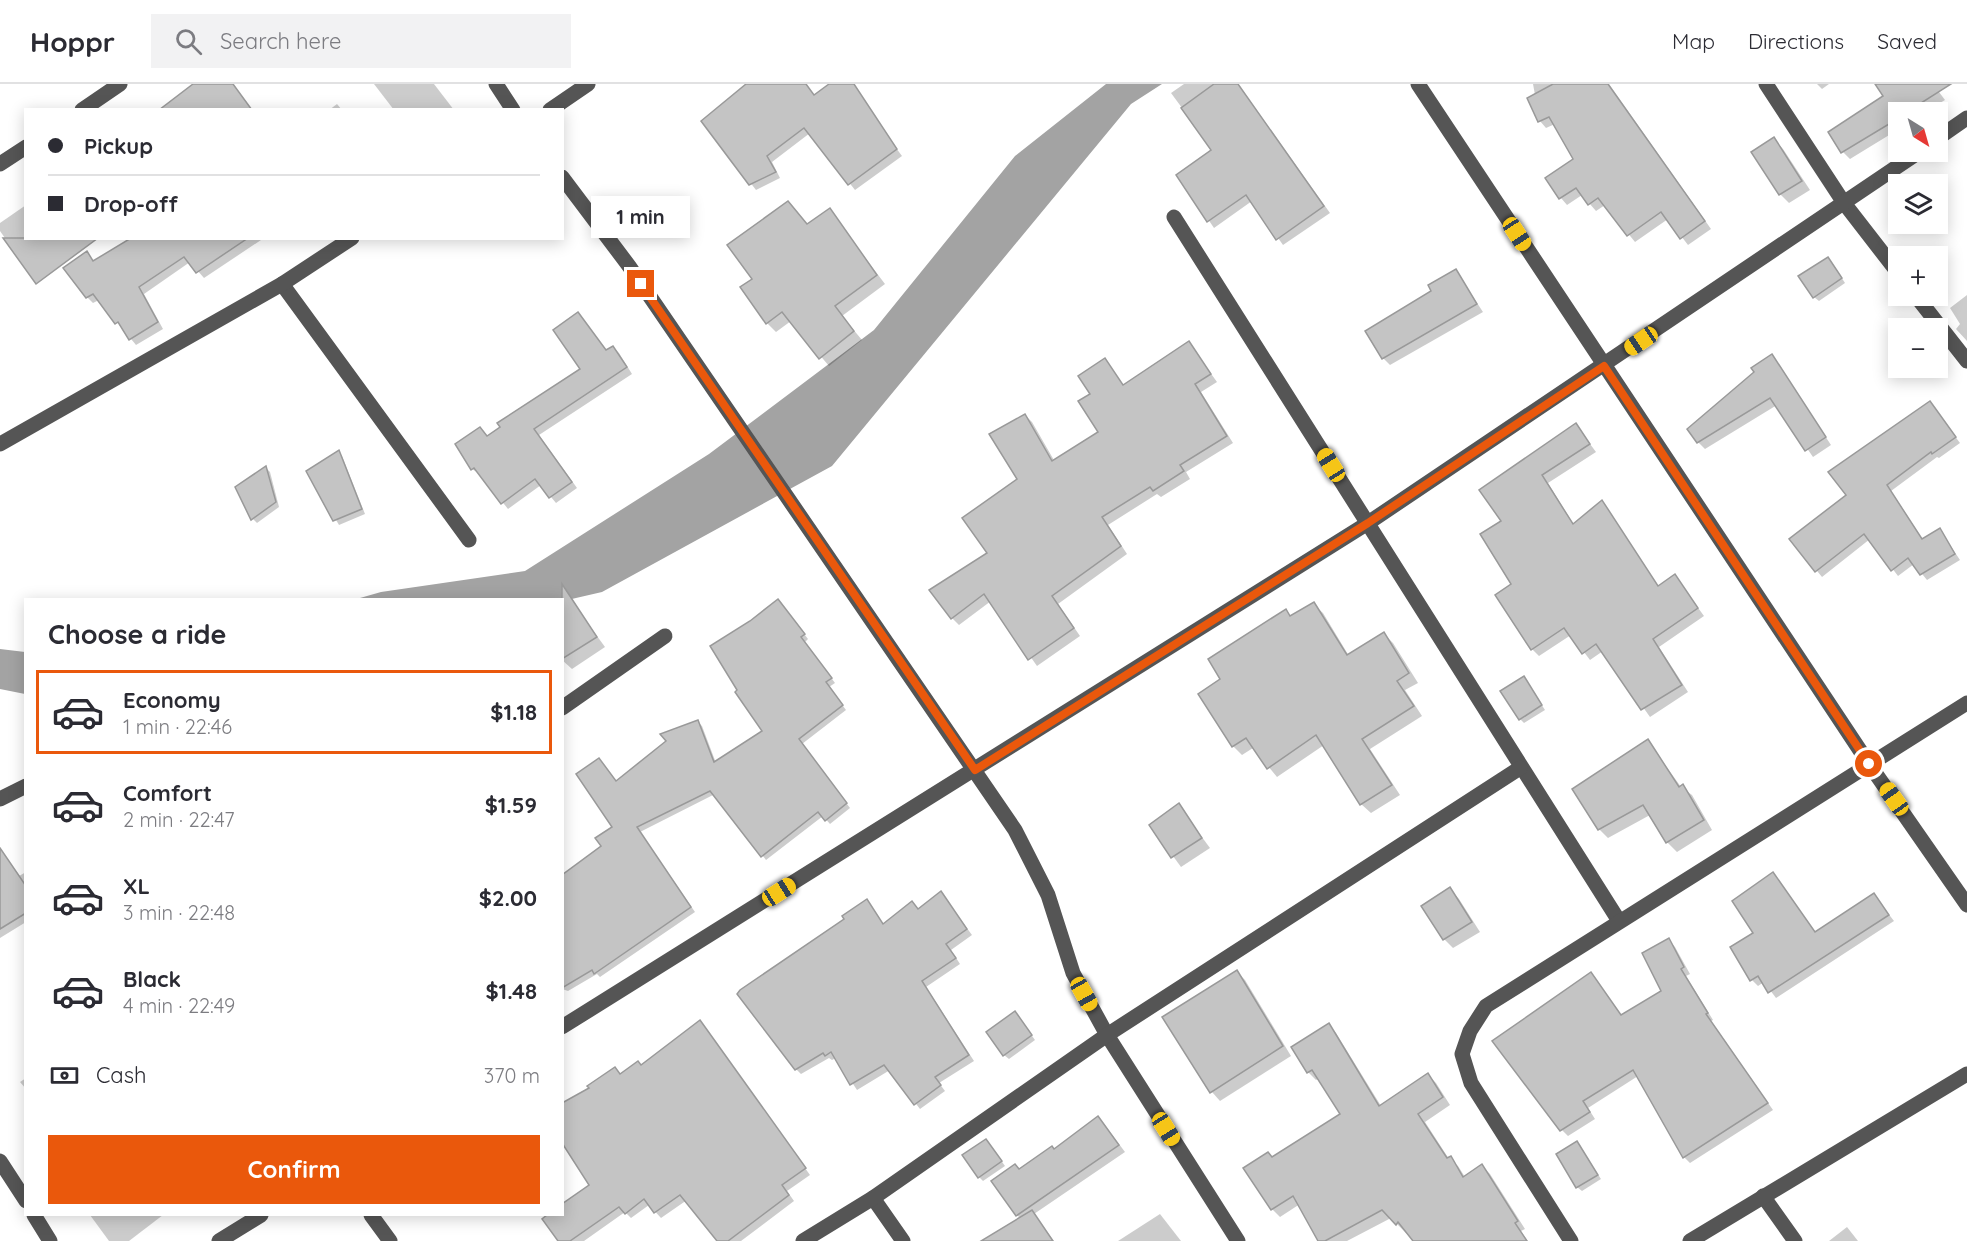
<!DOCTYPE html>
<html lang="en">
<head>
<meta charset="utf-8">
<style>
	body { margin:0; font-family:Quicksand,sans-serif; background:#f2f2f3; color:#2b2b33; height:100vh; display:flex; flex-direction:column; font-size:22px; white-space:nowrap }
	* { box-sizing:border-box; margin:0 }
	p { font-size:20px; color:#7c7c81 }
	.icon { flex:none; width:33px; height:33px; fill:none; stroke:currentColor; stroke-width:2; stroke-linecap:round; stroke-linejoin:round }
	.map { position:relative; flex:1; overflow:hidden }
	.drawer { position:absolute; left:24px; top:514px; width:540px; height:618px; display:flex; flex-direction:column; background:#fff; border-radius:0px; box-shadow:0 3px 15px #0003 }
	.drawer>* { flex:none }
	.guide { position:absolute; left:24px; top:24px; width:540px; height:132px; border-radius:0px; box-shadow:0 3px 15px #0003; display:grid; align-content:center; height:132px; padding:0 24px; background:#fff }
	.needle { width:39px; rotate:143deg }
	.tools { position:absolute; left:1888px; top:18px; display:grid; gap:12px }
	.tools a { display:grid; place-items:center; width:60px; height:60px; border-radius:0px; background:#fff; box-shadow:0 3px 15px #0003; font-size:30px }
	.end { position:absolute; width:27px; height:27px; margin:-14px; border:8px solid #ea580c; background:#fff; box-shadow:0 0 0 3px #fff }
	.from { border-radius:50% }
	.bubble { position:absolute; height:42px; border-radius:0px; background:#fff; box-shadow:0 3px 15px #0003; font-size:20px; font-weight:700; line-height:42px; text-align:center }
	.car { position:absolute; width:18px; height:36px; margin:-18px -9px; border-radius:8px; box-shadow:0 0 4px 2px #0007; background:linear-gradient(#f5c518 24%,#345 0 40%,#f5c518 0 76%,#345 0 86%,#f5c518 0) }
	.guide b { display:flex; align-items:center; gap:21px; height:57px; font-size:22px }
	.guide b+b { border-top:2px solid #e1e1e2 }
	.guide i { width:15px; height:15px; background:#2b2b33 }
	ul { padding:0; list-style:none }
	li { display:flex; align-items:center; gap:18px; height:84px; margin:0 12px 9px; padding:0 12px; border:3px solid transparent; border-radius:0px }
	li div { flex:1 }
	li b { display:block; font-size:22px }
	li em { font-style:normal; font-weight:700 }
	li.selected { border-color:#ea580c }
	li>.icon { width:54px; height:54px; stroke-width:1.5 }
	h2 { padding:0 24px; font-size:27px; line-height:72px }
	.pay { display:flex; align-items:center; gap:15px; height:66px; padding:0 24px; font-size:22px }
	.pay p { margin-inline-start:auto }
	.primary-button { display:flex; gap:12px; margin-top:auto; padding:12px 24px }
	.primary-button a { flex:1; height:69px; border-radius:0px; background:#ea580c; color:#fff; font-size:24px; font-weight:700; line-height:69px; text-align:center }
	header { display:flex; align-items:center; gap:36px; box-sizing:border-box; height:84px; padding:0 30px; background:#fff; border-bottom:2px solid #e1e1e2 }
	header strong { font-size:28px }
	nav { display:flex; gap:33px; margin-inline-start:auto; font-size:21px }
	.search { width:420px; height:54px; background:#f2f2f3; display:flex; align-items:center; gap:15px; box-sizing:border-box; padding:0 21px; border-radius:0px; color:#7c7c81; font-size:22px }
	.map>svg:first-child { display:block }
</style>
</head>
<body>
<header>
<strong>Hoppr</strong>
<div class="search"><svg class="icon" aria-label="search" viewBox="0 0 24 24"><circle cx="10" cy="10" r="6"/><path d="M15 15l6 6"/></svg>Search here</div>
<nav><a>Map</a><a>Directions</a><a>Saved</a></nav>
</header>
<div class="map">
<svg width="1967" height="1157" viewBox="0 0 1967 1157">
	<rect width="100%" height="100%" fill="#fff"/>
	<g fill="#a3a3a3">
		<polygon points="1106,0 1162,0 1131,20 832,382 602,508 563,517 353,516 381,508 525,487 709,370 874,246 1015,72"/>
		<polygon points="0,565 25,568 25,610 0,605"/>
	</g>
	<g fill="#0003">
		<polygon points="374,0 434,0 454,26 394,26"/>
		<polygon points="748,0 805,0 814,12 832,0 854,0 867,20 847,37 879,41 902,72 855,106 810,49 772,78 780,94 756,106 703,37"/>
		<polygon points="1184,0 1238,0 1330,129 1283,161 1252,117 1214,144 1178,91 1213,66 1171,9"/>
		<polygon points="1533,0 1609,0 1711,145 1688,161 1668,135 1635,158 1605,121 1596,127 1582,111 1567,121 1561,114 1575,75 1555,40 1546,44 1540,37 1529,14 1535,11"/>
		<polygon points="1817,0 1829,0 1822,5"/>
		<polygon points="1903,0 1933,0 1945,16 1925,28 1899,28 1899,45 1850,75 1843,68"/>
		<polygon points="337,20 342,26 329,26"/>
		<polygon points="1774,55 1783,65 1810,106 1789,119 1780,110"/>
		<polygon points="26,121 26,154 21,177 0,147 0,139"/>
		<polygon points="829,126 885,200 842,232 862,256 829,282 791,237 776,248 767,239 754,195 808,141"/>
		<polygon points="142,154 264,154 204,194 190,178 144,210 163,245 136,261 99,216 93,219 87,213"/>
		<polygon points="1832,179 1845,199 1819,217 1814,213"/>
		<polygon points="1456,187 1483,228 1390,281 1383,274 1433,207"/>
		<polygon points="1967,211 1967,257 1956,245 1960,240 1950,224"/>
		<polygon points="583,236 607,267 613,263 619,269 632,290 539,351 577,404 556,419 541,401 508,425 480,390 472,385 480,345 488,353 582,286"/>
		<polygon points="1189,259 1217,298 1201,308 1233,359 1186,388 1190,395 1161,413 1157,410 1108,441 1127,470 1058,520 1080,552 1037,582 991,517 959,541 952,534 989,469 1019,396 1025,331 1032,338 1055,378 1100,349 1093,310 1104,276 1124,302"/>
		<polygon points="1772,272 1831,361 1813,373 1777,321 1705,365 1698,358"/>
		<polygon points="1930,319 1960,359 1939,374 1937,373 1891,407 1923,456 1940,446 1960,476 1927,496 1914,480 1898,492 1870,455 1822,493 1791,455 1848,411"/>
		<polygon points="1576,341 1596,368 1548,399 1574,441 1602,418 1659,503 1675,492 1704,532 1659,563 1688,608 1650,633 1603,567 1590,576 1571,551 1539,572 1532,565 1514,501 1503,437"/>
		<polygon points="338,368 342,372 365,430 339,441 308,388"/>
		<polygon points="266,384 270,388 279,423 257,439 253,435"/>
		<polygon points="1313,520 1323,529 1349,572 1384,550 1393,559 1418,599 1405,606 1422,632 1370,665 1400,711 1371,729 1361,720 1324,661 1277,693 1253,664 1242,671 1233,662 1222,595 1285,527 1292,533"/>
		<polygon points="782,521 808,555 805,558 835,599 829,603 846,626 802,660 850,724 830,740 823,732 766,776 715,710 640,748 695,828 600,893 597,890 568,907 562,905 562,793 603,763 614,743 617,699 697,637 702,642 716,679 764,648"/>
		<polygon points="578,526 605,563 572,585 562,576 562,537"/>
		<polygon points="1524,594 1545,626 1524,639 1520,635"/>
		<polygon points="1648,657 1681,703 1692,711 1712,746 1677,768 1667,758 1650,731 1608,754 1599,745"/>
		<polygon points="1178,721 1210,764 1181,783 1151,742"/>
		<polygon points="0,764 19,792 26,788 26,838 0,854"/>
		<polygon points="1773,790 1816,849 1874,811 1894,837 1776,914 1764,898 1758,902 1752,896 1755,849"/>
		<polygon points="1450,805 1459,815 1480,848 1453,864 1444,855"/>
		<polygon points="941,809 972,851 951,866 960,880 926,903 974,977 939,999 945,1007 920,1025 890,986 857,1006 836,974 832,976 829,974 801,990 796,985 846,836 867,817 884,841 919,827"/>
		<polygon points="1669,856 1675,863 1690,890 1686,892 1713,936 1711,937 1773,1026 1690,1079 1684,1073 1638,992 1588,1024 1595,1035 1568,1052 1562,1046 1597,897 1622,932 1663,907"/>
		<polygon points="1237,888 1245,896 1291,972 1220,1017 1212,1008"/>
		<polygon points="1019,934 1035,956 1009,975 1004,971"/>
		<polygon points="1329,941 1336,949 1381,1022 1428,991 1436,999 1450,1021 1425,1038 1449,1075 1458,1082 1465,1093 1482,1082 1490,1090 1525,1145 1521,1147 1528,1157 1414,1157 1391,1134 1347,1157 1320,1157 1300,1120 1280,1133 1272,1125 1273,1075 1342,1030 1319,994 1316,996 1308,988"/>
		<polygon points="705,944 810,1091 787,1107 794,1117 741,1157 719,1157 687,1116 661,1134 649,1121 631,1134 625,1128 584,1157 559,1157 550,1131 562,1131 591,1102 621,991 641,983"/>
		<polygon points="26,994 26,1005 20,998"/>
		<polygon points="1104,1040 1125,1068 1034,1130 1054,1157 984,1157 1021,1135 1017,1131 1020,1086"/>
		<polygon points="1577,1059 1601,1095 1582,1107 1577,1103"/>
		<polygon points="990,1061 1005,1082 983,1097 979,1093"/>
		<polygon points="1160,1130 1181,1157 1118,1157"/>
		<polygon points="90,1131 163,1131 129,1157 109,1157"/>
		<polygon points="1847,1143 1858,1157 1829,1157"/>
	</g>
	<g fill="#c4c4c4" stroke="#999" stroke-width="1.5">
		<polygon points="193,0 233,0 252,26 159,26"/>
		<polygon points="746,0 806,0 814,11 829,0 854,0 897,65 848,101 804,44 767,72 776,88 749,101 701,37"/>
		<polygon points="1214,0 1238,0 1324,122 1276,156 1246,111 1207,138 1176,91 1211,66 1181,24"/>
		<polygon points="1553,0 1608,0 1705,137 1680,155 1661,128 1627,152 1598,114 1588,121 1576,104 1559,115 1545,94 1573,75 1549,33 1538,38 1527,14"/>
		<polygon points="1875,0 1951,0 1907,28 1899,28 1899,34 1841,69 1828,48 1883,12"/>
		<polygon points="1774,53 1802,97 1779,111 1751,68"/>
		<polygon points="788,117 807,140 830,124 877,191 835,222 854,247 819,275 782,228 766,240 740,203 752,195 727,161"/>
		<polygon points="3,154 98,154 36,200"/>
		<polygon points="131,154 248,154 196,189 184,173 139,203 158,238 129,256 118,238 115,240 93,210 86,214 63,184 87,167 93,177"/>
		<polygon points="1828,173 1842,194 1813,214 1798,192"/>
		<polygon points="1456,185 1477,220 1382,275 1365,247 1431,207 1428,201"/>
		<polygon points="578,228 606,266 613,262 627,283 534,345 572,398 549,414 535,395 501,420 474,384 471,386 455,360 480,343 487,352 500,343 497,339 580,285 553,246"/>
		<polygon points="1189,257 1211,290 1195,300 1227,352 1180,381 1184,387 1153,407 1150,403 1102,433 1121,462 1052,512 1074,544 1028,576 984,510 951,535 929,506 987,469 962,434 1017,395 989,350 1025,330 1052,377 1098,348 1078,317 1090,310 1078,292 1105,274 1123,301"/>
		<polygon points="1772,270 1826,353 1805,367 1770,314 1697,359 1687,345 1754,288 1751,284"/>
		<polygon points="1930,317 1956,353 1932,370 1931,368 1887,401 1922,455 1940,444 1955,470 1920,491 1908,474 1891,487 1864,450 1815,488 1789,455 1846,411 1828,388"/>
		<polygon points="1576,339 1590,360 1542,391 1573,440 1602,416 1658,502 1675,490 1698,524 1653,555 1682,601 1641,626 1596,560 1582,570 1564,544 1531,566 1495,511 1511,500 1480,450 1501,437 1479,406"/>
		<polygon points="339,366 362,425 333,437 306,387"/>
		<polygon points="266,382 276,418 251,436 235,403"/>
		<polygon points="562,500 597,553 562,575"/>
		<polygon points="778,515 805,550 801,553 832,594 826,598 843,621 799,655 847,719 825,737 818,728 761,773 710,707 637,743 691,823 594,890 592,886 562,904 562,791 601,762 595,754 612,743 576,690 599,674 616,697 666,657 660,650 698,636 714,678 762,647 735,608 737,606 710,562 750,537"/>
		<polygon points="1314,518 1347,571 1384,548 1409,589 1397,597 1414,622 1362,655 1392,701 1360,721 1316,651 1267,685 1246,654 1232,663 1198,610 1220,595 1208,575 1286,525 1290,532"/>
		<polygon points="1524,592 1542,621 1519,636 1500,607"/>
		<polygon points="1648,655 1679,703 1683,700 1704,736 1666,759 1643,721 1598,746 1572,705"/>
		<polygon points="1179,719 1202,754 1171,774 1149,741"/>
		<polygon points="0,764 26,802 26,829 0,845"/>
		<polygon points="1773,788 1815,848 1874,809 1889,831 1768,909 1758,892 1750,897 1730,863 1753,849 1732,817"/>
		<polygon points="1450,803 1472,838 1443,856 1421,822"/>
		<polygon points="941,807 967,845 946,860 956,874 922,897 969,971 935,993 941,1001 914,1021 884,981 850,1001 831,968 825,972 823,969 795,986 737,910 740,906 844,835 842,832 867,815 883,840 912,817 918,825"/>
		<polygon points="1669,854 1684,883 1681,885 1708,929 1706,930 1768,1019 1683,1074 1633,986 1583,1017 1590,1028 1560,1047 1492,957 1591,888 1621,931 1661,907 1642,869"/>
		<polygon points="1237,886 1283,962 1210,1009 1162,933"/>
		<polygon points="1015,927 1032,951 1003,972 986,948"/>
		<polygon points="700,936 806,1084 782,1101 789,1111 728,1157 717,1157 680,1111 654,1129 644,1115 625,1130 619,1123 570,1157 558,1157 542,1135 547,1131 562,1131 562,1120 589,1101 562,1059 562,1019 589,1004 587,1002 615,983 620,990 638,977 641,981"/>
		<polygon points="1329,939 1379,1022 1428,989 1443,1013 1418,1030 1447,1074 1451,1072 1463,1093 1482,1080 1518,1137 1515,1139 1527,1157 1413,1157 1398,1138 1396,1141 1382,1126 1325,1157 1318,1157 1293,1112 1271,1126 1243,1084 1268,1068 1272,1073 1340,1030 1312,986 1307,989 1291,963"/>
		<polygon points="1098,1032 1119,1061 1016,1132 991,1097 1015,1080 1019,1085 1052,1062 1054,1065"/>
		<polygon points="986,1055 1002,1077 978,1094 962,1071"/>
		<polygon points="1577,1057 1598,1091 1576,1104 1556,1070"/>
		<polygon points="1032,1126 1053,1157 981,1157"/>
	</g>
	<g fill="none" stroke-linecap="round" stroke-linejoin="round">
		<g stroke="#555" stroke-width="15">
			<polyline points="496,0 513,26"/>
			<polyline points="1418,0 1869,680 1967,821"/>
			<polyline points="1766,0 1844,119 1899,190"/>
			<polyline points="82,26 120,0"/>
			<polyline points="550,26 588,0"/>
			<polyline points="1938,54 1967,34"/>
			<polyline points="0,80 26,63"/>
			<polyline points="562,93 629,182 1015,746 1048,811 1073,889 1107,951 1238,1157"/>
			<polyline points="1174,133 1619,837"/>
			<polyline points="282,200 469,456"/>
			<polyline points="1916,212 1967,277"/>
			<polyline points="0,360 282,200 352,154"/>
			<polyline points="562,624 665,552"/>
			<polyline points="0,715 26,702"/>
			<polyline points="562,943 1368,439 1919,68"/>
			<polyline points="0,1077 26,1117"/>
			<polyline points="1763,1112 1795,1157"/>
			<polyline points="873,1114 903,1157"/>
			<polyline points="34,1131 50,1157"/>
			<polyline points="371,1131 390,1157"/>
			<polyline points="219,1157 261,1131"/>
			<polyline points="803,1157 873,1114 1107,951 1520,684"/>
			<polyline points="1571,1157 1471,999 1462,970 1470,947 1486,922 1967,619"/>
			<polyline points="1690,1157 1967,990"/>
		</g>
	</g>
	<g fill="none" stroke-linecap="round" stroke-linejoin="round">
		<polyline stroke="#ea580c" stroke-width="8" points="641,200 975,686 1368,439 1604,282 1869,680"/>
	</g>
</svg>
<div class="tools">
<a><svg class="needle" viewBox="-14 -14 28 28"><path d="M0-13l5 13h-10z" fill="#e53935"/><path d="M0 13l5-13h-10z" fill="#7c7c81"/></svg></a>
<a><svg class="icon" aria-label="layers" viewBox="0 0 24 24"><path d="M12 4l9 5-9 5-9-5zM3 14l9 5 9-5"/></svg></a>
<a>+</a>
<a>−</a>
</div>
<i class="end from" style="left:1869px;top:680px"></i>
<i class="end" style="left:641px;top:200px"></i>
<div class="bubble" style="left:591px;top:112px;width:99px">1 min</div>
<i class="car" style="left:1517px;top:150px;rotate:147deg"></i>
<i class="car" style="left:1641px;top:257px;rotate:236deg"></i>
<i class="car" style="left:1331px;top:381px;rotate:328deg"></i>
<i class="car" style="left:1894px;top:715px;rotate:325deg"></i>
<i class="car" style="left:779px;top:808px;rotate:58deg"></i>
<i class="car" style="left:1084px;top:910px;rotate:151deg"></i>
<i class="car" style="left:1166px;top:1045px;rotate:148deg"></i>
<div class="guide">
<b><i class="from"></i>Pickup</b>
<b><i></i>Drop-off</b>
</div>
<section class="drawer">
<h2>Choose a ride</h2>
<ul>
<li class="selected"><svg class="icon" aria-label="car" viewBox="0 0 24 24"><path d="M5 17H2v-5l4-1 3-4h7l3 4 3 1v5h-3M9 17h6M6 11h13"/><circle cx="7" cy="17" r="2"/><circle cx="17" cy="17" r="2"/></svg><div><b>Economy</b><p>1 min · 22:46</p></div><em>$1.18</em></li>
<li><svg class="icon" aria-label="car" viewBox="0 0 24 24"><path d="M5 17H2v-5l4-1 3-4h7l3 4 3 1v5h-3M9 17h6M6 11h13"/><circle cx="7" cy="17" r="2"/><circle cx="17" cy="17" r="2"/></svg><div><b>Comfort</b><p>2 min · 22:47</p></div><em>$1.59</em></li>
<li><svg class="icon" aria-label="car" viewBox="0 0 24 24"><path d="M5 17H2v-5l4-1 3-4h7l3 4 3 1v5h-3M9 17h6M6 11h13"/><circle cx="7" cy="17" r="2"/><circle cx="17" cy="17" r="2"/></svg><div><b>XL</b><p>3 min · 22:48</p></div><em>$2.00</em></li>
<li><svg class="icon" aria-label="car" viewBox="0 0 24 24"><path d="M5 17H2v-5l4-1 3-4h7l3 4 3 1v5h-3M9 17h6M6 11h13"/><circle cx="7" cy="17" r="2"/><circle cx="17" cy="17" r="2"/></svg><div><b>Black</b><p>4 min · 22:49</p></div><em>$1.48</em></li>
</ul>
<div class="pay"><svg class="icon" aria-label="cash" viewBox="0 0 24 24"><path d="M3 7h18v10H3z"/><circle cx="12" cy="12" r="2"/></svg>Cash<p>370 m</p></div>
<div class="primary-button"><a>Confirm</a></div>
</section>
</div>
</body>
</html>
